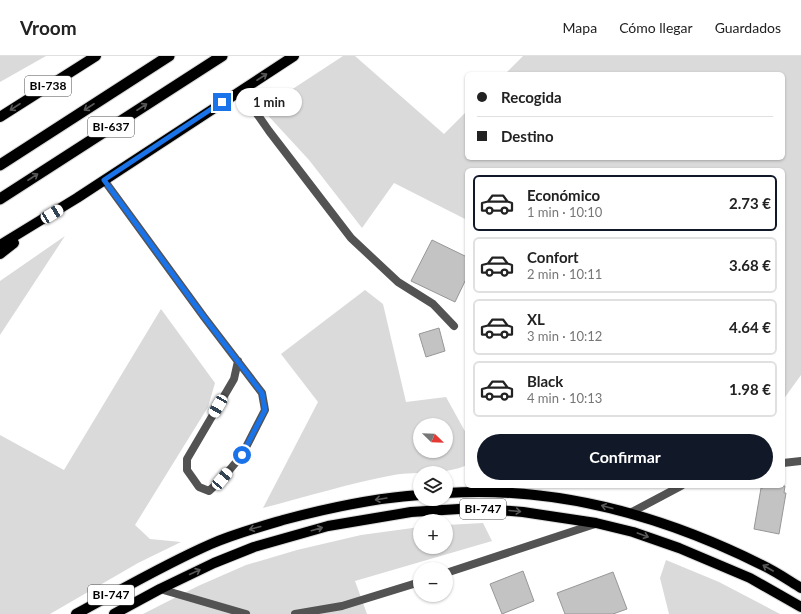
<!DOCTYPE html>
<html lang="es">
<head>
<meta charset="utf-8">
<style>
	body { margin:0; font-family:Lato,sans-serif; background:#f6f6f6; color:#222; height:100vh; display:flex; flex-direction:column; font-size:15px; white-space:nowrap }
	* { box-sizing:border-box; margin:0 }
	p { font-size:13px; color:#767676 }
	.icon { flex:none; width:22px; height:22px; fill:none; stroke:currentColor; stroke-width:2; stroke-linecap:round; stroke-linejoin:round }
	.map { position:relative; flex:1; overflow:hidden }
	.details { position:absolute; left:465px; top:112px; width:320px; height:320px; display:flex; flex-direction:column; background:#fff; border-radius:6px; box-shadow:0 1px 3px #0004 }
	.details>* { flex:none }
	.guide { position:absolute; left:465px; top:16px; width:320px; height:88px; border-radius:6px; box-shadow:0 1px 3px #0004; display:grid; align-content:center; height:88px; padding:0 12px; background:#fff }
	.needle { width:26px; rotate:113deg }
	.controls { position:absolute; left:413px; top:362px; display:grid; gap:8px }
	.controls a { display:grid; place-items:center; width:40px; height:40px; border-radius:50%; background:#fff; box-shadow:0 1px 3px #0004; font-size:20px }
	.end { position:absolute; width:18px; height:18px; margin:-9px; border:5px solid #1a73e8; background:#fff; box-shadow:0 0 0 2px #fff }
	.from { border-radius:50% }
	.bubble { position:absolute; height:28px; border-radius:14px; background:#fff; box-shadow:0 1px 3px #0004; font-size:13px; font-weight:700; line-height:28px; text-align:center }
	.car { position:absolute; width:12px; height:24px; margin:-12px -6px; border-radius:5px; box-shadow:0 0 3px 1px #0007; background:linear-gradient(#fff 24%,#345 0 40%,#fff 0 76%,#345 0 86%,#fff 0) }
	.guide b { display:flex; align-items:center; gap:14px; height:38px; font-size:15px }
	.guide b+b { border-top:1px solid #e0e0e0 }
	.guide i { width:10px; height:10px; background:#222 }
	ul { padding:7px 0 0; list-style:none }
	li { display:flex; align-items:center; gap:12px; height:56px; margin:0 8px 6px; padding:0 4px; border:2px solid #e0e0e0; border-radius:6px }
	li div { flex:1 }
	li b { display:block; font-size:15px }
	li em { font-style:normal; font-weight:700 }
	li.active { border-color:#111827 }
	li>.icon { width:36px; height:36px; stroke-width:1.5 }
	.primary-button { display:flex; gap:8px; margin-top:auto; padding:8px 12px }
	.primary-button a { flex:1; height:46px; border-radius:24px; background:#111827; color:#fff; font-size:16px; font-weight:700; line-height:46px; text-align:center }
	header { display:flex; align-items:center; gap:24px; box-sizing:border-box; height:56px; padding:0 20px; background:#fff; border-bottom:1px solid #e0e0e0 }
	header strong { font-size:19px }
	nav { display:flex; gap:22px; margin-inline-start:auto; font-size:14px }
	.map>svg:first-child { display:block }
</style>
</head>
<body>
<header>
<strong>Vroom</strong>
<nav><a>Mapa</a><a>Cómo llegar</a><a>Guardados</a></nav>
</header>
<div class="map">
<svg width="801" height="558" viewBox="0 0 801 558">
	<rect width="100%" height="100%" fill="#fff"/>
	<g fill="#dadada" fill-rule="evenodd">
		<polygon points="0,0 46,0 0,26"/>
		<polygon points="343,0 355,0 444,78 467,55 467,102 783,102 783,18 505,18 523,0 801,0 801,319 783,344 783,114 467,114 467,164 394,127 362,172 309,104 262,53"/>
		<polygon points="65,180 0,279 0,225"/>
		<path d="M365 234 383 248 406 346 446 341 467 379V409C445 419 418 415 394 419 350 427 306 441 263 452L318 346 281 298ZM420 369H446V395H420Z"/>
		<polygon points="161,253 215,327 208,351 135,469 150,483 181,486 138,507 50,558 0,558 0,379 64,414"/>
		<polygon points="483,467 492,485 355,525 367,558 143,558 198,530 246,509 297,494 361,479 420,471 420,491 446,491 446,469"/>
		<polygon points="666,504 719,526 780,558 669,558 660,522"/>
	</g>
	<g fill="#c3c3c3" stroke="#979797">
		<polygon points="432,184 467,201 467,221 455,246 411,225"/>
		<polygon points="439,272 445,295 426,301 419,278"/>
		<polygon points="764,430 785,430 784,437 786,437 779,478 754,473 761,432 763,432"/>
		<polygon points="523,515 534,545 502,558 490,528"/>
		<polygon points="613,516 627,553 613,558 565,558 557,537"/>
	</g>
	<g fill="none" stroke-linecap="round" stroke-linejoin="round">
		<defs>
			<g id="primary">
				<polyline points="0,61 96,0"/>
				<polyline points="0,189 77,142 294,0"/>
				<polyline points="0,198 14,187"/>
				<path d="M446 437C556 430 664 460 762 509 775 515 788 524 801 532"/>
				<path d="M76 558C121 534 165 508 211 488 234 478 259 471 283 464 328 452 373 442 420 439"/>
				<polyline points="114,558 160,533 214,507 254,491 328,470 411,456 475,452 523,456 596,467 633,476 679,492 750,522 801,551"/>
			</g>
			<g id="trunk">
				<polyline points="0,109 169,0"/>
				<polyline points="0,143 222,0"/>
			</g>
		</defs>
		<use href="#primary" stroke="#dbdbdb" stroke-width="12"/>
		<use href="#trunk" stroke="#dbdbdb" stroke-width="13"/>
		<g stroke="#535353" stroke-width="8">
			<polyline points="241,35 269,75 351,182 398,226 433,248 454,270"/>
			<polyline points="104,124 204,261 262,337 265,354 242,399 222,423 209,435 199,431 187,414 187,403 234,323 238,305"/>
		</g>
		<g stroke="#535353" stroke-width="8">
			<polyline points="783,407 801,405"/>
			<polyline points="630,457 681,430"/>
			<polyline points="446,517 595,468"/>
			<polyline points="160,533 246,558"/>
			<polyline points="295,558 342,550 420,526"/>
		</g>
		<use href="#primary" stroke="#000" stroke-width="10"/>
		<use href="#trunk" stroke="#000" stroke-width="11"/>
	</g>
	<defs><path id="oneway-shaft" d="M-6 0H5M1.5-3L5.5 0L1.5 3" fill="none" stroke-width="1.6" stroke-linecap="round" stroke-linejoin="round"/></defs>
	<g stroke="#595959">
		<use href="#oneway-shaft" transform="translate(262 21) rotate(-33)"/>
		<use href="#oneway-shaft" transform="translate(15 51) rotate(147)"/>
		<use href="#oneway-shaft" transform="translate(89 51) rotate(147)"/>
		<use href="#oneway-shaft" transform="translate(142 51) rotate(-33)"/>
		<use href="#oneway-shaft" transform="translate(33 121) rotate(-33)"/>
		<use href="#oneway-shaft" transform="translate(381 443) rotate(171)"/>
		<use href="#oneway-shaft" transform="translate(607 451) rotate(-165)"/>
		<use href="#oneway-shaft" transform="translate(515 455) rotate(5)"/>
		<use href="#oneway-shaft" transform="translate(255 472) rotate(165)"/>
		<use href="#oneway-shaft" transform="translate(317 473) rotate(-16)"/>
		<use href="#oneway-shaft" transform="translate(643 479) rotate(20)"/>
		<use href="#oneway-shaft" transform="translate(768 512) rotate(-150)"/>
		<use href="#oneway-shaft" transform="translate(195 516) rotate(-25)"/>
	</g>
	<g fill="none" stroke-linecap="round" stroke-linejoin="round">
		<polyline stroke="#1a73e8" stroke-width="5" points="222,46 104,124 204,261 262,337 265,354 242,399"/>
	</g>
	<g text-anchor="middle" stroke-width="4" stroke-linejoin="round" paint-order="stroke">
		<g fill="#fff" stroke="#4c4c4c" stroke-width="1">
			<rect x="25" y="20" width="46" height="20" rx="3"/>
			<rect x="88" y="61" width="46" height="20" rx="3"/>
			<rect x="460" y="443" width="46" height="20" rx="3"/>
			<rect x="88" y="529" width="46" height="20" rx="3"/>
		</g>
		<g font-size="12" font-weight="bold" fill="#000">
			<text x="48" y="34">BI-738</text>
			<text x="111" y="75">BI-637</text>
			<text x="483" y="457">BI-747</text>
			<text x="111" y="543">BI-747</text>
		</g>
	</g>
</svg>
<div class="controls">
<a><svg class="needle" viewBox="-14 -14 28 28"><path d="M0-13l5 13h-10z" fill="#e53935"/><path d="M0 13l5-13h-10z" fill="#767676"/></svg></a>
<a><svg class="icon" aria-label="layers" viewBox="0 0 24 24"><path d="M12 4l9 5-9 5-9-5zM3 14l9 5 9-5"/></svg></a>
<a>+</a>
<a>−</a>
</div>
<i class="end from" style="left:242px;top:399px"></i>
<i class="end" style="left:222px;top:46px"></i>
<div class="bubble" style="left:236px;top:32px;width:66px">1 min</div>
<i class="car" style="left:52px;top:158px;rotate:59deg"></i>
<i class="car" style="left:218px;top:350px;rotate:210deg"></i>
<i class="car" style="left:222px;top:423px;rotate:40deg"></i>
<div class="guide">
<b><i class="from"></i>Recogida</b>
<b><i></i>Destino</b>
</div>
<section class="details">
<ul>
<li class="active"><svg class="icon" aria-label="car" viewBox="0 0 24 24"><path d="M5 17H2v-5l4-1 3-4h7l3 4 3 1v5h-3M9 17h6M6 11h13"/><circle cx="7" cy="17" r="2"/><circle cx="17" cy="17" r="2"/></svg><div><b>Económico</b><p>1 min · 10:10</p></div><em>2.73 €</em></li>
<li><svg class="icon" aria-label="car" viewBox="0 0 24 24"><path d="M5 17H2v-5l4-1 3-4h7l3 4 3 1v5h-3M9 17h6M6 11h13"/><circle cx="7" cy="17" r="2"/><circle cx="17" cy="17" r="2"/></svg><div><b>Confort</b><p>2 min · 10:11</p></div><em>3.68 €</em></li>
<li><svg class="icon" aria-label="car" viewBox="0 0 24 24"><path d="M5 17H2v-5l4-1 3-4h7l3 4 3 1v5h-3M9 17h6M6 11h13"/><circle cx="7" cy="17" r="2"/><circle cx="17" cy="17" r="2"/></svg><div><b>XL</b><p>3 min · 10:12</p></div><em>4.64 €</em></li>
<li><svg class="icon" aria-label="car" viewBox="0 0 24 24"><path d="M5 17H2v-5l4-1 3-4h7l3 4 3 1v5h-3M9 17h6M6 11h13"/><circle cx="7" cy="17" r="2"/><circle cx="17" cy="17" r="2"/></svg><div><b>Black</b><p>4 min · 10:13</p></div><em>1.98 €</em></li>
</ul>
<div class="primary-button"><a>Confirmar</a></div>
</section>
</div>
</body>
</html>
